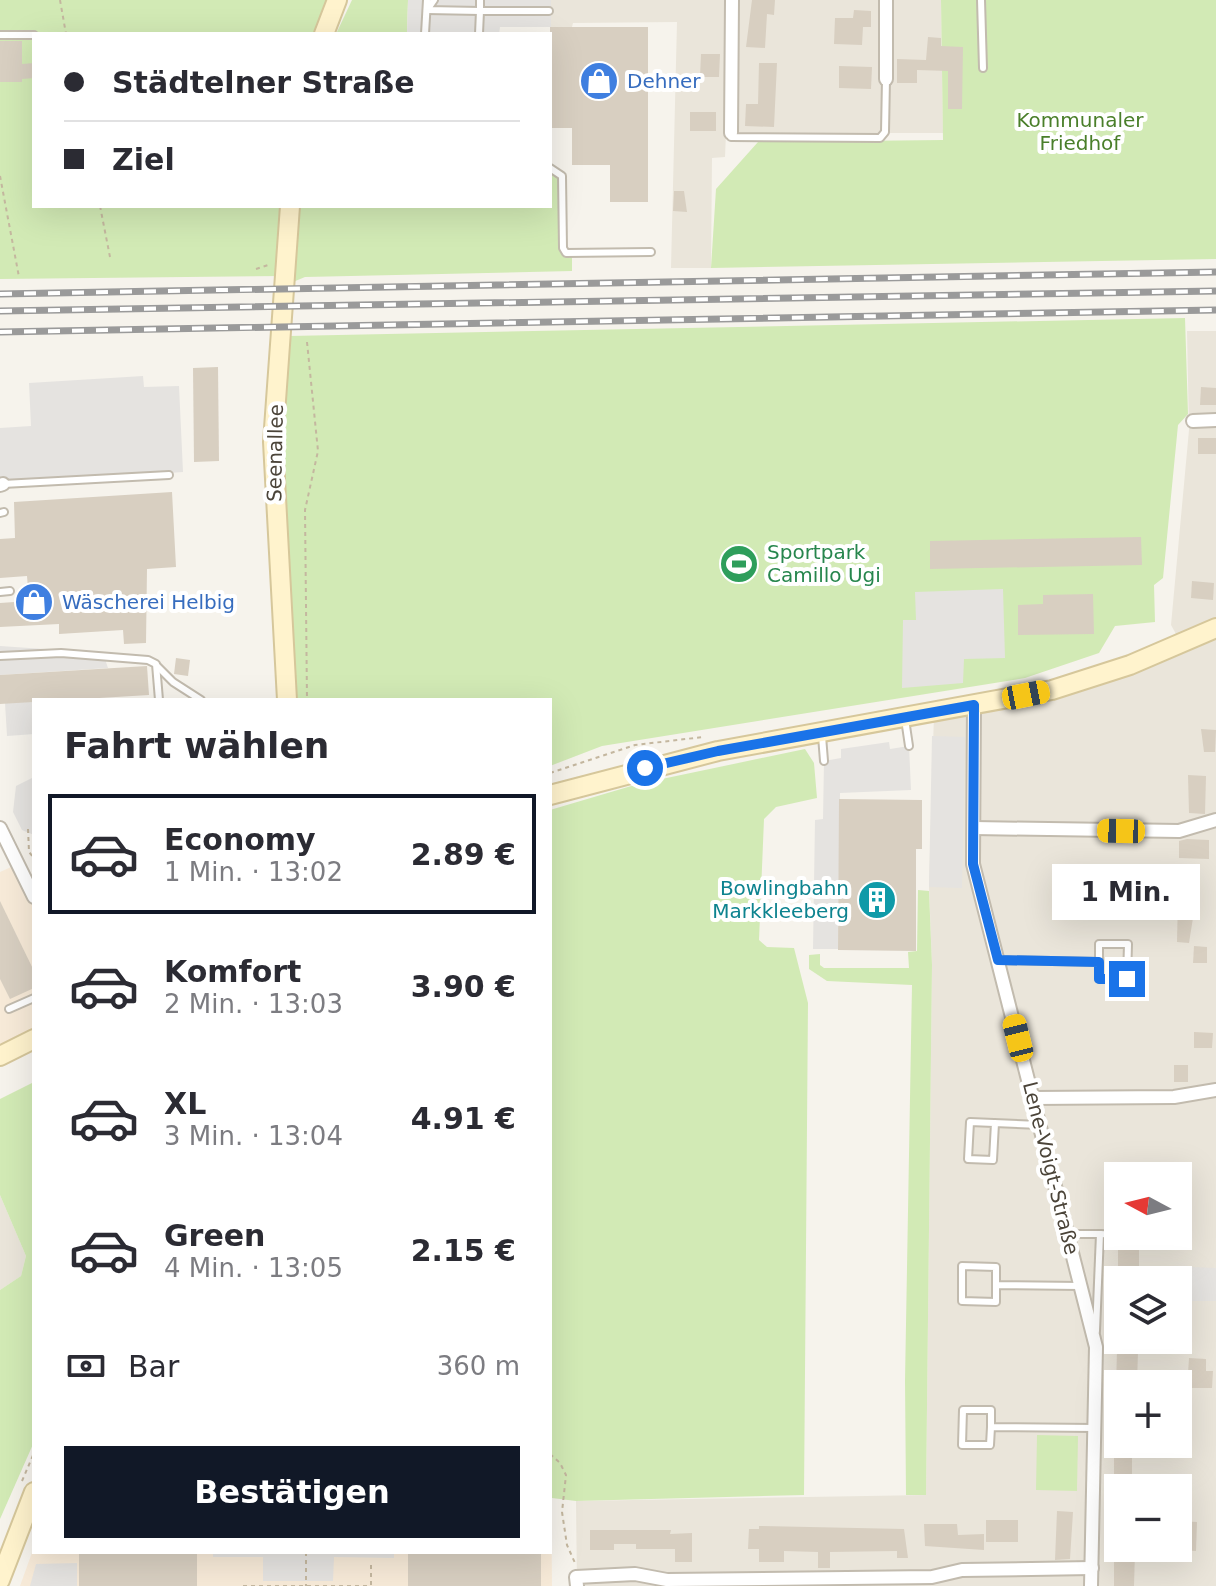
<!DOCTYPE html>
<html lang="de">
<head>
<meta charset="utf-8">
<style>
	body { margin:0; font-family:"DejaVu Sans",sans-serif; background:#f7f7f7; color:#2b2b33; height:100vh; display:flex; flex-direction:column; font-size:30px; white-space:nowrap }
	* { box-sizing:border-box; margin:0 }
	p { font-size:26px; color:#7c7c81 }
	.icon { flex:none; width:44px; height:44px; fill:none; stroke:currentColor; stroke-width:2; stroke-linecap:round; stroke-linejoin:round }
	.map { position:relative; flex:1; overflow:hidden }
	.side { position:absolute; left:32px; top:698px; width:520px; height:856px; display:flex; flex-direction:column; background:#fff; border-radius:0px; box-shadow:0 8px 32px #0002 }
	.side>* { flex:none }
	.hud { position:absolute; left:32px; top:32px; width:520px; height:176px; border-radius:0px; box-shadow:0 8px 32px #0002; display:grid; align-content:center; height:176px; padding:0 32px; background:#fff }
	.needle { width:52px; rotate:277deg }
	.controls { position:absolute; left:1104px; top:1162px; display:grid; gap:16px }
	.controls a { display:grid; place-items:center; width:88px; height:88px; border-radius:0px; background:#fff; box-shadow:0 8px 32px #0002; font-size:40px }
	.end { position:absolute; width:36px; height:36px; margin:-18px; border:10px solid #1a73e8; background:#fff; box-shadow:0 0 0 4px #fff }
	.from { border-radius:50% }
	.bubble { position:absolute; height:56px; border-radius:0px; background:#fff; box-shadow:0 8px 32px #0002; font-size:26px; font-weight:700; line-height:56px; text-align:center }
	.car { position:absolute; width:24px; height:48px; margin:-24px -12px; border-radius:10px; box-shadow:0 0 6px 2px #0007; background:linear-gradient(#f5c518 24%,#345 0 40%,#f5c518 0 76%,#345 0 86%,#f5c518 0) }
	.hud b { display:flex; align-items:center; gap:28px; height:76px; font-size:30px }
	.hud b+b { border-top:2px solid #e1e1e2 }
	.hud i { width:20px; height:20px; background:#2b2b33 }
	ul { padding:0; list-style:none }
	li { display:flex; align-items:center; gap:24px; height:120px; margin:0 16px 12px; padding:0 16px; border:4px solid transparent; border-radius:0px }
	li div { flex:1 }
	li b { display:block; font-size:30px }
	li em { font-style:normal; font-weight:700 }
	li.on { border-color:#111827 }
	li>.icon { width:72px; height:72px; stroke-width:1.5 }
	h2 { padding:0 32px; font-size:36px; line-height:96px }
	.pay { display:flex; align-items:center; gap:20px; height:88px; padding:0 32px; font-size:30px }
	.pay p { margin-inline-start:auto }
	.button { display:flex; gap:16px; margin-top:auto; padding:16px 32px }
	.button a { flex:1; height:92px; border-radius:0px; background:#111827; color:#fff; font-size:32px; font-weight:700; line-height:92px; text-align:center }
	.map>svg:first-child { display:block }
</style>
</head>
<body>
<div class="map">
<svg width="1216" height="1586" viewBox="0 0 1216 1586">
	<rect width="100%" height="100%" fill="#f6f3ec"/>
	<g fill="#eae5da" fill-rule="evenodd">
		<polygon points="551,0 941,0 943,133 726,133 725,157 712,158 711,268 671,268 677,22 573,23 572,27 551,27"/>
		<path d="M1187 331H1216V1586H577L576 1501 926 1495 932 965 929 887 934 713 1052 690 1181 643 1171 625 1189 430ZM1118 1176H1178V1236H1118ZM1118 1280H1178V1340H1118ZM1118 1384H1178V1444H1118ZM1118 1488H1178V1548H1118Z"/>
		<polygon points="0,1195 26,1256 21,1276 0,1290"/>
	</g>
	<g fill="#f7ead8">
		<polygon points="18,864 34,897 34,1039 4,1054 0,1044 0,872"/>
		<polygon points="550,1368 552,1586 20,1586 34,1547 34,1552 550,1552"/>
	</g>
	<g fill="#d2eab5">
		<polygon points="0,0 337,0 324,34 34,34 34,206 290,206 285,276 0,279"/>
		<polygon points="352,0 408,0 407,34 336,34"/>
		<polygon points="941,0 1216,0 1216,259 711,268 716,189 758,142 943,140"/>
		<polygon points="550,168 562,176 563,248 572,253 572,271 305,277 293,282 300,206 550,206"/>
		<polygon points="1185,318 1188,414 1178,425 1163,578 1154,585 1155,622 1115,626 1099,653 1025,678 602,746 550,766 550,700 295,700 294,637 281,466 289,336"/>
		<polygon points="805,749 814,763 817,798 776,807 764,819 759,940 767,947 794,948 808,1003 804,1495 576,1501 552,1498 550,810 638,784"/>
		<polygon points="918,890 929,891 932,965 926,1495 906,1495 905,1381 912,985 827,981 809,969 809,955 820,954 820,965 824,968 909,968 908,952 917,951"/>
		<polygon points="34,1082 34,1442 0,1519 0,1290 21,1276 26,1256 0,1195 0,1099"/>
		<polygon points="1037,1435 1078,1436 1077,1491 1036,1490"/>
	</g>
	<g fill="#e5e3e0">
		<polygon points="408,0 551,0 551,27 500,27 499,34 407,34"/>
		<polygon points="143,376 144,387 179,386 183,472 0,485 0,428 31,426 29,383"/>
		<polygon points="1003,589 1005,658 964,659 963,683 902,688 903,620 916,620 915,592"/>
		<polygon points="0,646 103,653 108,668 0,675"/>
		<polygon points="34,701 34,734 7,736 5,703"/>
		<polygon points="932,736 965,737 962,888 929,887"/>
		<polygon points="889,742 890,749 909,746 911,790 840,793 838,949 813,949 815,820 823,819 824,761 841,758 841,749"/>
		<polygon points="34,777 34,835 22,830 13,812 16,786"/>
		<polygon points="1190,1267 1216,1268 1216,1301 1190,1301"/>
		<polygon points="213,1552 394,1552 394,1558 334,1557 333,1581 263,1581 263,1557 213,1557"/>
		<polygon points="77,1563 77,1586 30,1586 36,1564"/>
	</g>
	<g fill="#d8cfc1">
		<polygon points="752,0 775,0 774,15 767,14 765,48 746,47"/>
		<polygon points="854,10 871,11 871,27 863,27 862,45 834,44 835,18 853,18"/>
		<polygon points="550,27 648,27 648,202 610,202 610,165 572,165 572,128 550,128"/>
		<polygon points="928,37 941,38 941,46 963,47 962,109 948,109 948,71 917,70 917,83 897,83 897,59 926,60"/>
		<polygon points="0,41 22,41 22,64 34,63 34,78 22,79 22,82 0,82"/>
		<polygon points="701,54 720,54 719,77 700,77"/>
		<polygon points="759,63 777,63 774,127 745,126 746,104 758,104"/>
		<polygon points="839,66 872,67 871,89 839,88"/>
		<rect x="690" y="112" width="26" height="19"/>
		<polygon points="674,191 684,191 687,212 673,211"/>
		<polygon points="218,367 219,461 194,462 193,368"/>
		<polygon points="1201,387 1216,388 1216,405 1200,405"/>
		<rect x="1198" y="438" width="18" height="16"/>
		<polygon points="172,492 176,567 147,569 146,643 124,644 123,630 59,634 59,624 0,627 0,603 29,601 27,576 0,578 0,539 15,538 14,502"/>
		<polygon points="1141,537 1142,565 930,569 930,541"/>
		<polygon points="1192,581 1214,583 1213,600 1191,598"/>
		<polygon points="1093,594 1094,634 1018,635 1018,605 1043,604 1043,595"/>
		<polygon points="176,658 190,660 188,676 174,674"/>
		<polygon points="147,666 149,695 0,704 0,675"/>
		<polygon points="1201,729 1216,730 1215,752 1204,752"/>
		<polygon points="1188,775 1206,776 1205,814 1189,813"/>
		<polygon points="839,799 922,800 922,849 916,849 916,951 838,950"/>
		<polygon points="1187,839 1209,840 1209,859 1179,858 1179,841"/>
		<polygon points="1178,896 1196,899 1189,943 1177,942"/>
		<polygon points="0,901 34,971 34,988 10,999 0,979"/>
		<polygon points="1194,946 1207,947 1207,963 1193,963"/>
		<polygon points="1194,1032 1213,1033 1212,1048 1194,1048"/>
		<rect x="1174" y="1065" width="14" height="17"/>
		<rect x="1118" y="1250" width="21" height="30"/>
		<polygon points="1117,1351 1138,1351 1137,1384 1116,1384"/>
		<polygon points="1189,1358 1206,1359 1206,1371 1213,1371 1212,1388 1187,1388"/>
		<rect x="1114" y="1455" width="18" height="30"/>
		<polygon points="1057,1511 1073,1512 1070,1559 1055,1560"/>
		<rect x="986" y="1520" width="32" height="22"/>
		<polygon points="1178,1521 1197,1522 1196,1551 1178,1550"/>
		<polygon points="924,1524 957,1524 958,1535 984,1534 984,1550 925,1546"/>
		<polygon points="759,1526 904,1529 908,1558 897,1558 897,1551 830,1552 830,1568 818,1568 818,1552 784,1551 784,1562 759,1562 759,1549 748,1549 749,1529 759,1529"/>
		<polygon points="590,1530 671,1530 670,1534 692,1533 692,1562 675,1562 675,1549 636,1549 636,1544 614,1544 614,1550 590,1550"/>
		<rect x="79" y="1552" width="118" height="34"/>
		<rect x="408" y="1552" width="133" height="34"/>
		<polygon points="1114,1552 1135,1552 1134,1586 1114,1586"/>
	</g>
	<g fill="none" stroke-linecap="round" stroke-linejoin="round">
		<defs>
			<g id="lane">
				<polyline points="434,0 427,10 480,11 480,0"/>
				<polyline points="981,0 983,68"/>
				<polyline points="425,34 427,0"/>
				<polyline points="479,34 480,11 549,11"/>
				<polyline points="0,35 34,35"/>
				<polyline points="731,134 731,137 880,138 885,132 886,79"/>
				<polyline points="550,168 562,176 563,248 566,253 651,252"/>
				<polyline points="3,484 169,475"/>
				<polyline points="0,513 4,512"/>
				<polyline points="0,592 10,591"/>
				<polyline points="0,656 61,653 148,660 156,664 159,700"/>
				<polyline points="157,666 173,682 201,700"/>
				<polyline points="905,719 909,746"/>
				<polyline points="822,736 824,761"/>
				<polyline points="998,960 1099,962 1099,979 1127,979 1128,944 1099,944 1099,962"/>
				<polyline points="9,1009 34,998"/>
				<polyline points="995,1123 993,1160 968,1159 970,1122 1040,1125"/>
				<polyline points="1068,1234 1100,1234 1096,1331"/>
				<polyline points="1100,1234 1118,1235"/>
				<polyline points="996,1285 996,1302 962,1301 962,1266 996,1267 996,1285 1080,1286"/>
				<polyline points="991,1427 990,1445 962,1445 963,1410 991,1410 991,1427 1095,1428"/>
			</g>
			<g id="street">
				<polyline points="886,79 886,0"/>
				<polyline points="731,133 732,0"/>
				<polyline points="1193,421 1216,420"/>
				<polyline points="0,485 3,484"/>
				<polyline points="974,705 973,864 1096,1347 1091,1586"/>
				<polyline points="0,828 34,897"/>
				<polyline points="974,828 1179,831 1216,820"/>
				<polyline points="1033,1098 1174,1097 1216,1090"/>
				<polyline points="577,1586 576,1577 635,1574 667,1580 932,1577 962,1570 1092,1568"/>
			</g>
			<g id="secondary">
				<polyline points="324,34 337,0"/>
				<polyline points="287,700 273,442 290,206"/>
				<polyline points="550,795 718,751 1052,690 1130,665 1216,628"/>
				<polyline points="0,1056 34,1039"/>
				<polyline points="0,1580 34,1492"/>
			</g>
		</defs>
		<use href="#lane" stroke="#c2bbae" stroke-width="10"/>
		<use href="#street" stroke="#c2bbae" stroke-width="16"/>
		<use href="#secondary" stroke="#d6c79b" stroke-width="22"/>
		<g stroke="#c4b79f" stroke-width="2" stroke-dasharray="4 4" stroke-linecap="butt">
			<polyline points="60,0 66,34"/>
			<polyline points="0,176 19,277"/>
			<polyline points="100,206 110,257"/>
			<polyline points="256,269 268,265"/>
			<polyline points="307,342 318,451 305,510 307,700"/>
			<polyline points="550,773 635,745 703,737"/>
			<polyline points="28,829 29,852 34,858"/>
			<polyline points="550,1454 560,1463 566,1475 562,1512 567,1545 575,1563"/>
			<polyline points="22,1481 34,1453"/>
			<polyline points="306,1552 306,1586"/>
			<polyline points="371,1585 371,1563"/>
			<polyline points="243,1586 371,1586"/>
		</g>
		<use href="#lane" stroke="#fff" stroke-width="6"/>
		<use href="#street" stroke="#fff" stroke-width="12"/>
		<use href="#secondary" stroke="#fff3cd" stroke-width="18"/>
		<defs>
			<g id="rail">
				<polyline points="0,294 1216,272"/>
				<polyline points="0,311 1216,291"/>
				<polyline points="0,332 1216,310"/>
			</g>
		</defs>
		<use href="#rail" stroke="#9a9a9a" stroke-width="7"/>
		<use href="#rail" stroke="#fff" stroke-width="4" stroke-dasharray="12" stroke-linecap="butt"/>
	</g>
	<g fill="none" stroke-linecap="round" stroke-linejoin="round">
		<polyline stroke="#1a73e8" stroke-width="10" points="645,768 718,751 974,705 973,864 998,960 1099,962 1099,979 1127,979"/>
	</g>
	<defs>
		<symbol id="shop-disc" viewBox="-11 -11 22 22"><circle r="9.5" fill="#3f7fe0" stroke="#fff"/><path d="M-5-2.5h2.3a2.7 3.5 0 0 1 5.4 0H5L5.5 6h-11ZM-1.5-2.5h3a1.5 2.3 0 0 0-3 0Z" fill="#fff"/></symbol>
		<symbol id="stadium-disc" viewBox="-11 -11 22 22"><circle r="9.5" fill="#2e9e5b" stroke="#fff"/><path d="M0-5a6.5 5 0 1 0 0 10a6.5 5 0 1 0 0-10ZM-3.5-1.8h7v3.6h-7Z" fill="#fff"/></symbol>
		<symbol id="building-disc" viewBox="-11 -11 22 22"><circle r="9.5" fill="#0f9aa8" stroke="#fff"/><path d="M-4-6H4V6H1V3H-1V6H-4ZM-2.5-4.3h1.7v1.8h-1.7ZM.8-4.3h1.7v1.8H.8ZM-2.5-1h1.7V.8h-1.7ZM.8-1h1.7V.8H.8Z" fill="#fff"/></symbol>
	</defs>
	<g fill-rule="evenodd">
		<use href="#shop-disc" x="577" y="59" width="44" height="44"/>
		<use href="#stadium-disc" x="717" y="542" width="44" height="44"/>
		<use href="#shop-disc" x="12" y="580" width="44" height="44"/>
		<use href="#building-disc" x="855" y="878" width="44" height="44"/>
	</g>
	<g text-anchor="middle" stroke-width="8" stroke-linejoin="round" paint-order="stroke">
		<g font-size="20" fill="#366cbe" stroke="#fff" text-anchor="start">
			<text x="627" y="88">Dehner</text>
			<text x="62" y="609">Wäscherei Helbig</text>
		</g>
		<g font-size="20" fill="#4a7f2a" stroke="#fff">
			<text x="1080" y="127">Kommunaler<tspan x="1080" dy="23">Friedhof</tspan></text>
		</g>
		<g font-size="20" fill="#4b4439" stroke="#fff">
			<text transform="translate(275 453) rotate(-89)" y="7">Seenallee</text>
			<text transform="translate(1051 1168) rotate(76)" y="7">Lene-Voigt-Straße</text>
		</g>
		<g font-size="20" fill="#27864d" stroke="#fff" text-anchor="start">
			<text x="767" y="559">Sportpark<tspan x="767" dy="23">Camillo Ugi</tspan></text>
		</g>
		<g font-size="20" fill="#0d838f" stroke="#fff" text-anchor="end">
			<text x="849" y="895">Bowlingbahn<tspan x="849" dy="23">Markkleeberg</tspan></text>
		</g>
	</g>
</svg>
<div class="controls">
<a><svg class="needle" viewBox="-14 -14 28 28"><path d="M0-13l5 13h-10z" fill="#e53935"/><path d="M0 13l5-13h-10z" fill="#7c7c81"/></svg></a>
<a><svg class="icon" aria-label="layers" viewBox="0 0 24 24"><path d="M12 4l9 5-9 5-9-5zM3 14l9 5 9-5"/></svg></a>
<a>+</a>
<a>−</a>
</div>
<i class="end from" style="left:645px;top:768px"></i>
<i class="end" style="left:1127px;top:979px"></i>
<div class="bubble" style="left:1052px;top:864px;width:148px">1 Min.</div>
<i class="car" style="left:1026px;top:695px;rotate:79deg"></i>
<i class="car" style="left:1121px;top:831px;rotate:271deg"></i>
<i class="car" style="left:1018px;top:1038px;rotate:346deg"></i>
<div class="hud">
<b><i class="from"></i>Städtelner Straße</b>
<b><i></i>Ziel</b>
</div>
<section class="side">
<h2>Fahrt wählen</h2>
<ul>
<li class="on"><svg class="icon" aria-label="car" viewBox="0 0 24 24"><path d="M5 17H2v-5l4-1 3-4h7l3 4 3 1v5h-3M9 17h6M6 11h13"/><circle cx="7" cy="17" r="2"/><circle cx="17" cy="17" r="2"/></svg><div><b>Economy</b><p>1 Min. · 13:02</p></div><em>2.89 €</em></li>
<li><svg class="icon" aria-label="car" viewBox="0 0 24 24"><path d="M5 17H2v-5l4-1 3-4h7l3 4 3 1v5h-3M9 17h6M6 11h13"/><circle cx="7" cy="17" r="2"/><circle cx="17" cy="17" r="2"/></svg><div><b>Komfort</b><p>2 Min. · 13:03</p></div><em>3.90 €</em></li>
<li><svg class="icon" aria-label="car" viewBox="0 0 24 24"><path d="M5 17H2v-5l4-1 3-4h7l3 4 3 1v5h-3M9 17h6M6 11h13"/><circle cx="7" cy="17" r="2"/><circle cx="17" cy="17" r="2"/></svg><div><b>XL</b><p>3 Min. · 13:04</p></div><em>4.91 €</em></li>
<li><svg class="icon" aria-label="car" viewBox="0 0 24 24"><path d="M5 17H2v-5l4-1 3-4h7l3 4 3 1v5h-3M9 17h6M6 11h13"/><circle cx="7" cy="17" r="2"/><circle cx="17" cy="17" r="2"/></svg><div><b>Green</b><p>4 Min. · 13:05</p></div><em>2.15 €</em></li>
</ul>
<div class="pay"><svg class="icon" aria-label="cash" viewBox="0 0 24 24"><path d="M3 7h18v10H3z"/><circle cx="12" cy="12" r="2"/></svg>Bar<p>360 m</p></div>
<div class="button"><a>Bestätigen</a></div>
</section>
</div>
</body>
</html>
